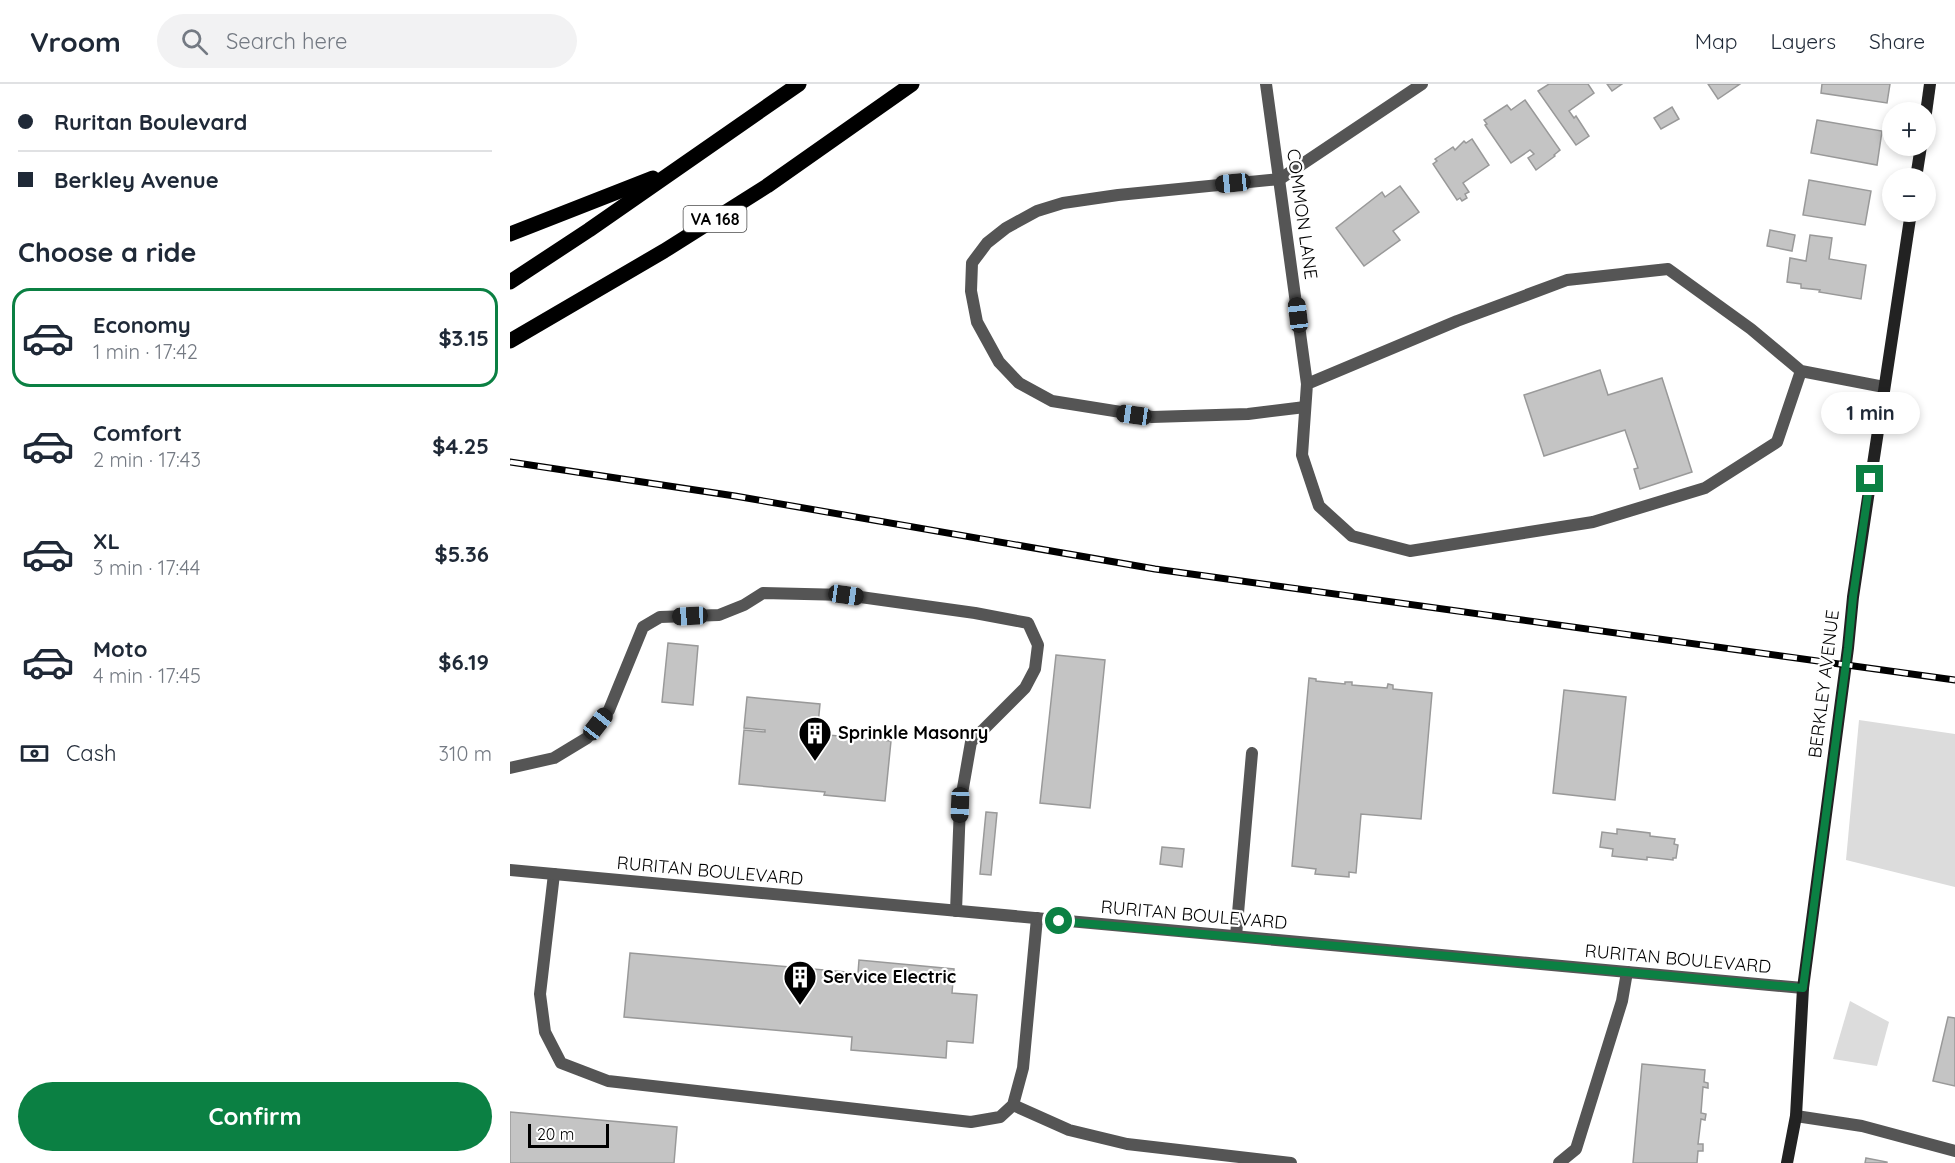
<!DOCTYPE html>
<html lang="en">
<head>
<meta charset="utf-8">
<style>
	body { margin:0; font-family:Quicksand,sans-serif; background:#f2f2f3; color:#1f2937; height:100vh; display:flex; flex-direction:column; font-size:22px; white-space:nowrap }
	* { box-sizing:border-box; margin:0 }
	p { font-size:20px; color:#747a83 }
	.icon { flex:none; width:33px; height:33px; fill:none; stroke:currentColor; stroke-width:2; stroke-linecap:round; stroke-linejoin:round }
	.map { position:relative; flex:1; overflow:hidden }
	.side { display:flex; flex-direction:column; background:#fff; width:510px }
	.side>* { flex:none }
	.top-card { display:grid; align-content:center; height:132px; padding:0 18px; background:#fff }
	.tools { position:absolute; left:1372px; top:18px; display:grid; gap:12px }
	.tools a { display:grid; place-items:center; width:54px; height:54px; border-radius:50%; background:#fff; box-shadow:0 3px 9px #0003; font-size:30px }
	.scale { position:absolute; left:18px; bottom:15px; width:81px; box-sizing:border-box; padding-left:6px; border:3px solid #000; border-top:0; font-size:16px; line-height:21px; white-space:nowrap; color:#000; -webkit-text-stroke:4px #fff; paint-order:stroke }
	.end { position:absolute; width:27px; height:27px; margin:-14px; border:8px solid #0b8043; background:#fff; box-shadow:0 0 0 3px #fff }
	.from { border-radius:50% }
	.bubble { position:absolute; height:42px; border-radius:21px; background:#fff; box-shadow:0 3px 9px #0003; font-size:20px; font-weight:700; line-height:42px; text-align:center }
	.car { position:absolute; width:18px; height:36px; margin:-18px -9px; border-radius:8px; box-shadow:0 0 4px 2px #0007; background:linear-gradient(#222 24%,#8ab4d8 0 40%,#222 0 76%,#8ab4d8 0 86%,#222 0) }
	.top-card b { display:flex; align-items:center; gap:21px; height:57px; font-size:22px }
	.top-card b+b { border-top:2px solid #e0e1e3 }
	.top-card i { width:15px; height:15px; background:#1f2937 }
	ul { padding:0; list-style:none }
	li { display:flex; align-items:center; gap:18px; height:99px; margin:0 12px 9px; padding:0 6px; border:3px solid transparent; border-radius:18px }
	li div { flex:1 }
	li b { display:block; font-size:22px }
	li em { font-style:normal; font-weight:700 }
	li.current { border-color:#0b8043 }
	li>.icon { width:54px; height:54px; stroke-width:1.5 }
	h2 { padding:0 18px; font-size:27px; line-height:72px }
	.pay { display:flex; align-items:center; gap:15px; height:66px; padding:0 18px; font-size:22px }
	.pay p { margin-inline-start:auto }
	.cta { display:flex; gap:12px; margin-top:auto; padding:12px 18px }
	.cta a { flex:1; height:69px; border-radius:36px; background:#0b8043; color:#fff; font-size:24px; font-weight:700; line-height:69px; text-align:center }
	header { display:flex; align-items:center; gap:36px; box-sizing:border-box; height:84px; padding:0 30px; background:#fff; border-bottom:2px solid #e0e1e3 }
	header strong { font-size:28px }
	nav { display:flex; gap:33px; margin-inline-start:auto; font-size:21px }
	.search { width:420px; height:54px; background:#f2f2f3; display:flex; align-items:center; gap:15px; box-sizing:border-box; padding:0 21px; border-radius:33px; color:#747a83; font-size:22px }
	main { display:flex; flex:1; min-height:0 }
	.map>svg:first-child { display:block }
</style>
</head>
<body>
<header>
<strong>Vroom</strong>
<div class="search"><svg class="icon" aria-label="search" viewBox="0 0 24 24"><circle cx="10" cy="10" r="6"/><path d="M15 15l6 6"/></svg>Search here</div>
<nav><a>Map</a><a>Layers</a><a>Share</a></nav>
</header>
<main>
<section class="side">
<div class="top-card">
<b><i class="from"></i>Ruritan Boulevard</b>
<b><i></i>Berkley Avenue</b>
</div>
<h2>Choose a ride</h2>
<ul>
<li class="current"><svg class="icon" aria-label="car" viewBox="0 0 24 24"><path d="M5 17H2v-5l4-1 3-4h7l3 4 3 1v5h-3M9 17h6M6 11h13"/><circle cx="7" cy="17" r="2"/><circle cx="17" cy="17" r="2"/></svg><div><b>Economy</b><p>1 min · 17:42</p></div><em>$3.15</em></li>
<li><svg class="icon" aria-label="car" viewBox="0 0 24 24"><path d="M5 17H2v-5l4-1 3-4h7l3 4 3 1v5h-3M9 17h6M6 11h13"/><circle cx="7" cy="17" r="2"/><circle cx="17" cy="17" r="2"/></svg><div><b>Comfort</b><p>2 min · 17:43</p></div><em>$4.25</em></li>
<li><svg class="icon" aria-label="car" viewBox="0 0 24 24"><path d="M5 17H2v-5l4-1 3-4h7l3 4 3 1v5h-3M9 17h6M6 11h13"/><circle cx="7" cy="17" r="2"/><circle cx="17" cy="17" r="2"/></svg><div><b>XL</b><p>3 min · 17:44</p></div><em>$5.36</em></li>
<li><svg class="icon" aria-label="car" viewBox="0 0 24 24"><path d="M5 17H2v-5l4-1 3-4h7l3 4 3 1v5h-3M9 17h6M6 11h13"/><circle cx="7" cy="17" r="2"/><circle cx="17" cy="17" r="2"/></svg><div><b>Moto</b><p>4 min · 17:45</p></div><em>$6.19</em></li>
</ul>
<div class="pay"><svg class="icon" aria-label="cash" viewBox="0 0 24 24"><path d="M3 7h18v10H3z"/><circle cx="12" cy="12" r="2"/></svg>Cash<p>310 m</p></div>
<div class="cta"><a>Confirm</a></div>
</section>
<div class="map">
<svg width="1445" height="1079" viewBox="0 0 1445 1079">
	<rect width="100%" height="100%" fill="#fff"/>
	<g fill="#dcdcdc">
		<polygon points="1349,636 1445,650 1445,803 1336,776"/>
		<polygon points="1340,917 1379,938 1367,982 1323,975"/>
	</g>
	<g fill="#c4c4c4" stroke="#999" stroke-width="1.5">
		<polygon points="1039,0 1078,0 1084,9 1059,27 1064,34 1066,32 1079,52 1066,61 1028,7"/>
		<polygon points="1097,0 1112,0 1102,7"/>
		<polygon points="1198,0 1230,0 1208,15"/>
		<polygon points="1312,0 1380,0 1377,19 1311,9"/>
		<polygon points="1015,16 1050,66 1044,71 1045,72 1026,86 1018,74 1024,70 1020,66 1001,79 975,41 977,40 974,36 997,21 1001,26"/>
		<polygon points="1162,23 1169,35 1151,45 1144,34"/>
		<polygon points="1307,36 1372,47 1367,81 1301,69"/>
		<polygon points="962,55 979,81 953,99 959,108 955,110 957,114 952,117 950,114 947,116 923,80 927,77 925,75 943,63 945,66 954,57 956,59"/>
		<polygon points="1299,96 1361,107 1355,141 1293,131"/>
		<polygon points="890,102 909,128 883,147 890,156 854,182 826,144 872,108 875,113"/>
		<polygon points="1260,146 1285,151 1282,167 1257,162"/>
		<polygon points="1300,151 1322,154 1319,175 1356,181 1351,215 1309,208 1310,206 1291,204 1291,200 1277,198 1280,174 1296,177"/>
		<polygon points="1090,286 1098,311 1152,294 1182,388 1130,405 1124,385 1128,384 1115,346 1034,372 1014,311"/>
		<polygon points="158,559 188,562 183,621 152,618"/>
		<polygon points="546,571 595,576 580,724 530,719"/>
		<polygon points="799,594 806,595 806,597 835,600 835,598 842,598 842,601 877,604 878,600 883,601 883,605 922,609 911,735 851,730 846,789 839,788 839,793 805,790 806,785 782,782"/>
		<polygon points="1054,606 1116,613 1105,716 1043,709"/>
		<polygon points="237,613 310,620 307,651 292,649 292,651 319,654 319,651 381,657 375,717 314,711 315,708 229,700 234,646 255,648 255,646 234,644"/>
		<polygon points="476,728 487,729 481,791 470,790"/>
		<polygon points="1107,745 1140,749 1140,752 1165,755 1164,760 1168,761 1166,774 1163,774 1163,776 1137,773 1137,776 1102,772 1103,765 1090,763 1092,748 1107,750"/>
		<polygon points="652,763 674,765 672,783 650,780"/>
		<polygon points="120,869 348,889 349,876 444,885 442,909 467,911 463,959 437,957 436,974 341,966 342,953 114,933"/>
		<polygon points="1438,933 1445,934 1445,1002 1423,997"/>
		<polygon points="1132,980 1195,986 1194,998 1198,999 1198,1004 1193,1003 1191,1029 1196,1030 1195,1036 1191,1035 1188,1060 1193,1060 1193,1067 1188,1067 1187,1079 1123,1079"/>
		<polygon points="0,1028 167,1043 164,1079 0,1079"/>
		<polygon points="1356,1074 1377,1078 1377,1079 1355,1079"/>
	</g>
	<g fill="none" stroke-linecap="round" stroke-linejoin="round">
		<g stroke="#555" stroke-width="12">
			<polyline points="770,95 608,111 553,119 527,127 496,144 477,159 462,179 461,207 467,238 489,278 509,299 542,317 642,333 738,330 795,323"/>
			<polyline points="1291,287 1267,358 1195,404 1083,438 900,467 842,452 809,422 792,371 797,300 947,237 1057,196 1158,185 1241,245 1291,287 1374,303"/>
			<polyline points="0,684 44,674 77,654 99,626 133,543 150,533 209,531 234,521 253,509 336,511 465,529 518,539 528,561 525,585 515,604 461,658 450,721 446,827"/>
			<polyline points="44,790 30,910 35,948 51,979 98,997 461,1038 490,1033 503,1021 513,984 527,834"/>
			<polyline points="726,852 742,669"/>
			<polyline points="503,1021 559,1046 617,1060 781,1079"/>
			<polyline points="1286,1032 1352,1042 1445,1067"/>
			<polyline points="1049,1079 1066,1065 1112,917 1117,888"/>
		</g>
		<g stroke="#555" stroke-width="12">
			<polyline points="756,0 797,300"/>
			<polyline points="770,95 912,0"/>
			<polyline points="0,786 1293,904"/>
		</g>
		<g stroke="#222" stroke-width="12">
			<polyline points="1416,29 1420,0"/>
			<polyline points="1406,94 1411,62"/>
			<polyline points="1277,1079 1286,1032 1293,904 1338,564 1343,513 1401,128"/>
		</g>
		<g stroke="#000" stroke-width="15">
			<polyline points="0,150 143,94"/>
			<polyline points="0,198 79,146 289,0"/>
			<polyline points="0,257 154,167 257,102 402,0"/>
		</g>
		<defs>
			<polyline id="rail" points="0,378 225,412 645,485 1445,596"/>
		</defs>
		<use href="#rail" stroke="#000" stroke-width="7"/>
		<use href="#rail" stroke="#fff" stroke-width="4.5" stroke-dasharray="14" stroke-linecap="butt"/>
	</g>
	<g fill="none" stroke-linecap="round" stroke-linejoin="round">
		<polyline stroke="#0b8043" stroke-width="8" points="549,837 1293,904 1338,564 1343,513 1360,395"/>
	</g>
	<defs>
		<symbol id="building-pin" viewBox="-11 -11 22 30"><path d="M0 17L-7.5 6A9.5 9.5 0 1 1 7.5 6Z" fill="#000" stroke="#fff"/><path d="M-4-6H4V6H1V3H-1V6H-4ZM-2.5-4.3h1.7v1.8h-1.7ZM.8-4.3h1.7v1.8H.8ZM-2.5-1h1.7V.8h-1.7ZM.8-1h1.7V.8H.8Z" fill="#fff"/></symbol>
	</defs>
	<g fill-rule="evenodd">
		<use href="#building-pin" x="286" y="630" width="38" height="52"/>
		<use href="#building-pin" x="271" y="874" width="38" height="52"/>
	</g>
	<g text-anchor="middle" stroke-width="4.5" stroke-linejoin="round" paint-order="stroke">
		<rect fill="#fff" stroke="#4c4c4c" stroke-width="1.5" x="173.5" y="122" width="63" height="26" rx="4.5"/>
		<g font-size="16" font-weight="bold" fill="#000">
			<text x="205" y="141">VA 168</text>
		</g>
		<g font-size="18" fill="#000" stroke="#fff">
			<text transform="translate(792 130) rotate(82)" y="6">COMMON LANE</text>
			<text transform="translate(1314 600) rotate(-83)" y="6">BERKLEY AVENUE</text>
			<text transform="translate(200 787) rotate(5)" y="6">RURITAN BOULEVARD</text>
			<text transform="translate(684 831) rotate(5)" y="6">RURITAN BOULEVARD</text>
			<text transform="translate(1168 875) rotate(5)" y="6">RURITAN BOULEVARD</text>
		</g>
		<g font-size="18" font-weight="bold" fill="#000" stroke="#fff" text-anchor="start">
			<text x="328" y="655">Sprinkle Masonry</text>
			<text x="313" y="899">Service Electric</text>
		</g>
	</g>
</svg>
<div class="tools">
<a>+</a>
<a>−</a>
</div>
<div class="scale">20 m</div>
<i class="end from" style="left:549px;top:837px"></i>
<i class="end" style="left:1360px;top:395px"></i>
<div class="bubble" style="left:1311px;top:308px;width:99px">1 min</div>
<i class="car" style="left:723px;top:99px;rotate:264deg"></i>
<i class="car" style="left:788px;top:231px;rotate:353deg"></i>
<i class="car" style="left:624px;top:331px;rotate:278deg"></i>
<i class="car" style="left:336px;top:511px;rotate:98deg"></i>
<i class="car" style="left:180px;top:532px;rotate:267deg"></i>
<i class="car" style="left:88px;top:640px;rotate:38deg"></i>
<i class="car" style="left:450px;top:721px;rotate:182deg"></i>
</div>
</main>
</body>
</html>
